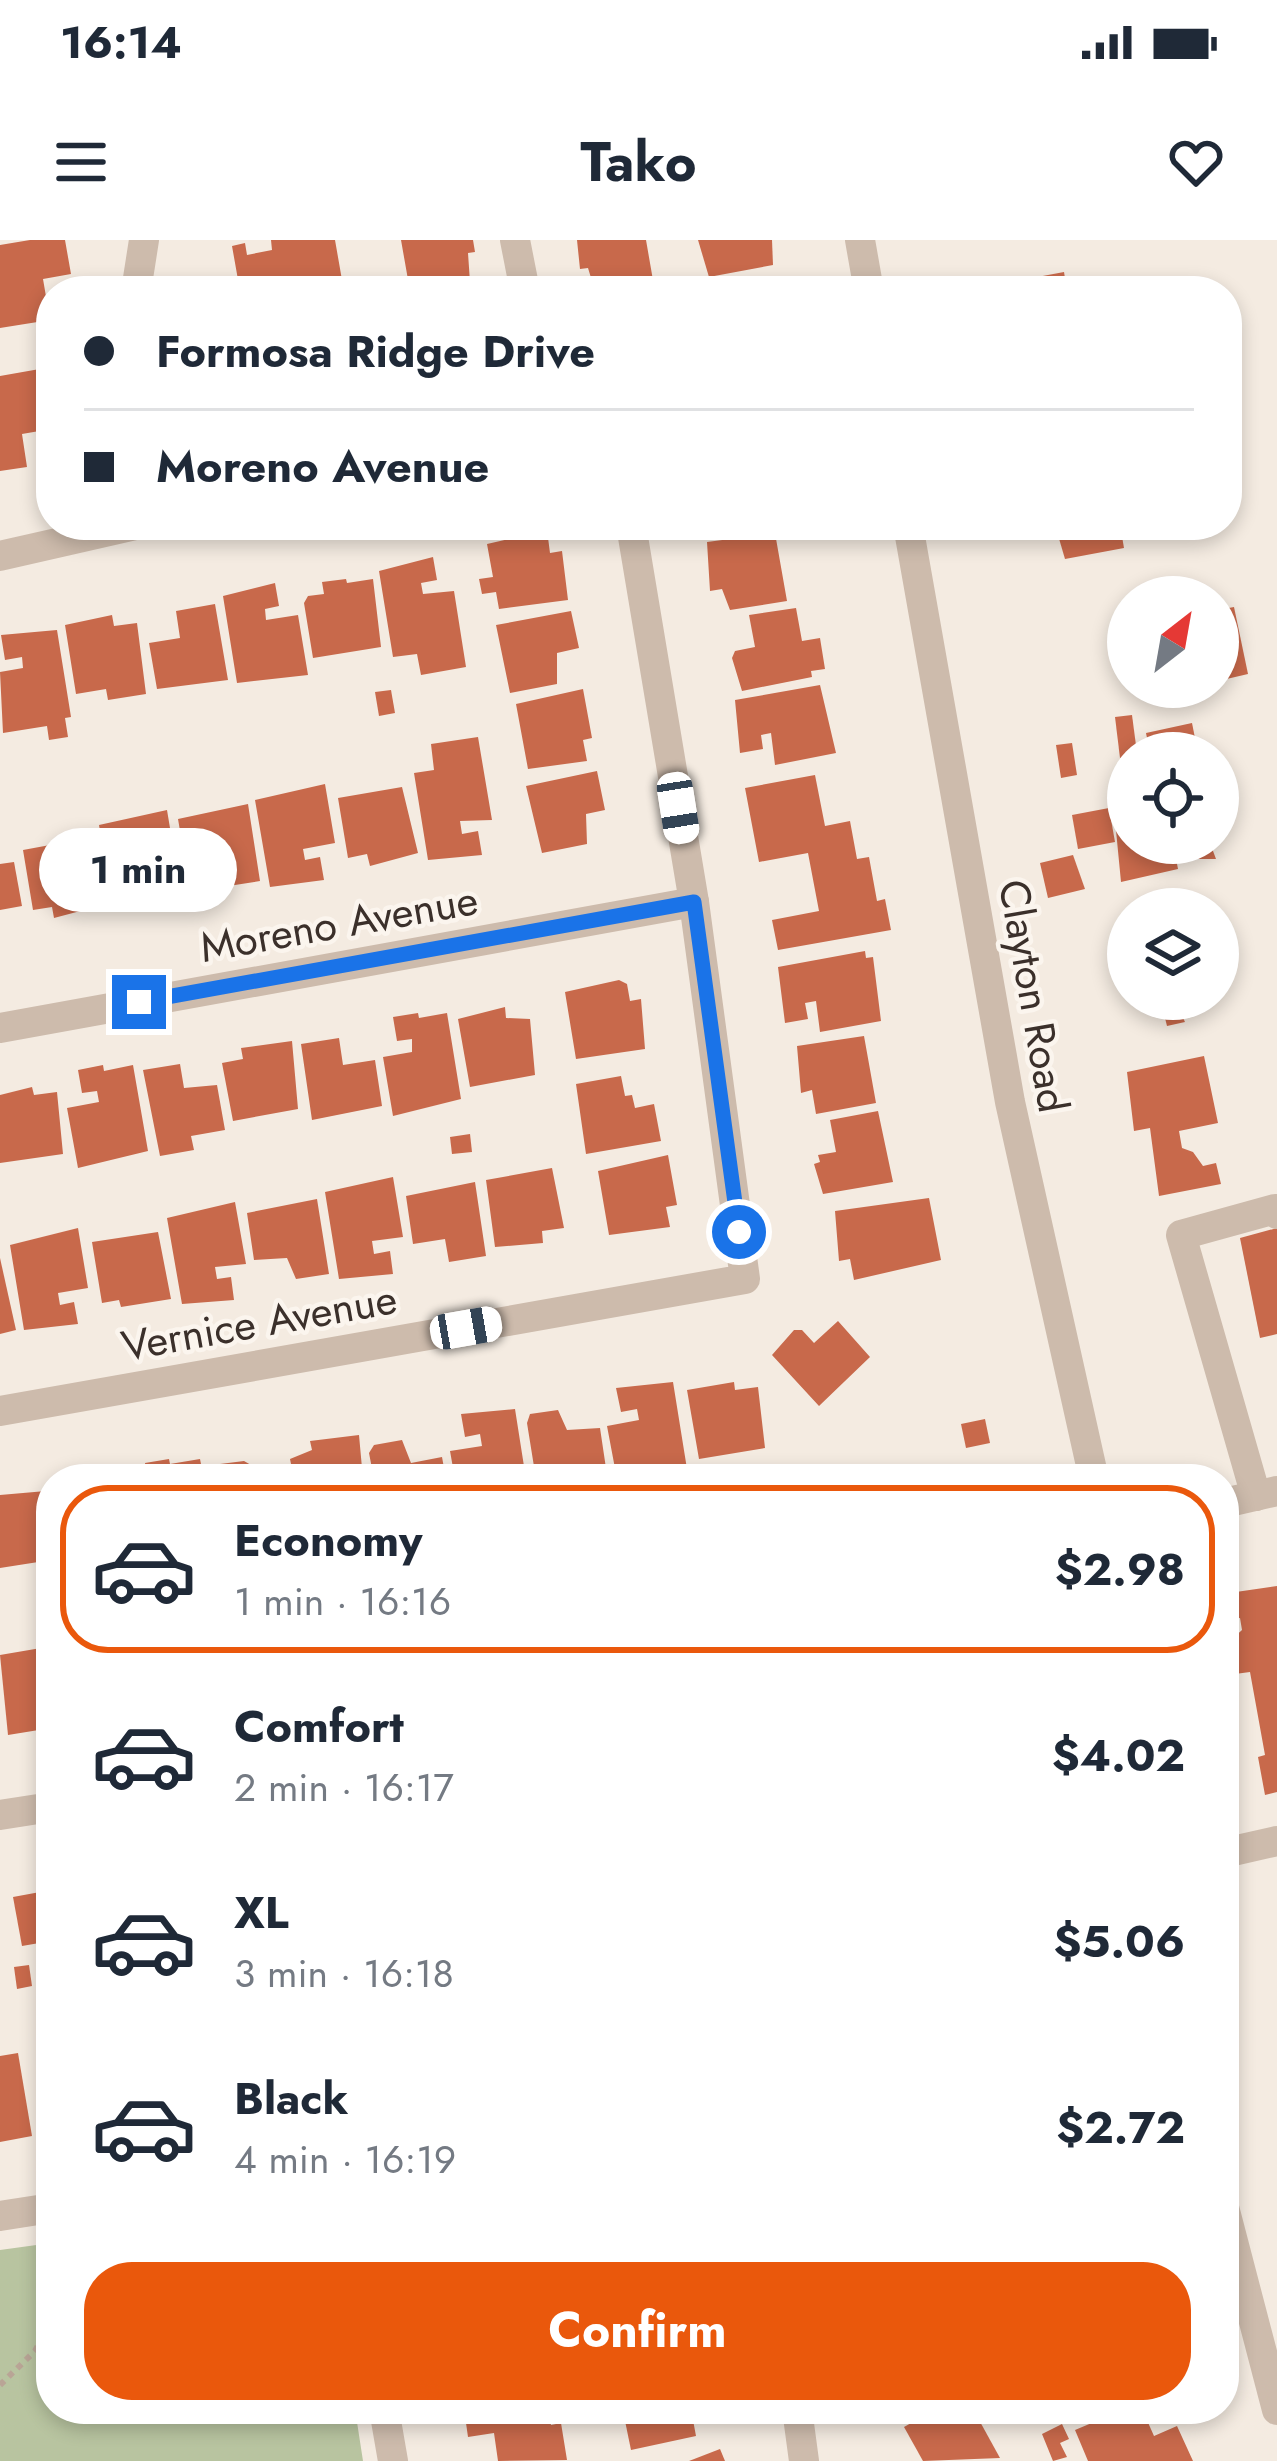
<!DOCTYPE html>
<html lang="en">
<head>
<meta charset="utf-8">
<style>
	body { margin:0; font-family:Jost,sans-serif; background:#f6f6f7; color:#1f2937; height:100vh; display:flex; flex-direction:column; font-size:45px; white-space:nowrap }
	* { box-sizing:border-box; margin:0 }
	p { font-size:39px; color:#747a83 }
	.icon { flex:none; width:66px; height:66px; fill:none; stroke:currentColor; stroke-width:2; stroke-linecap:round; stroke-linejoin:round }
	.map { position:relative; flex:1; overflow:hidden }
	.sheet { position:absolute; left:36px; top:1224px; width:1203px; height:960px; display:flex; flex-direction:column; background:#fff; border-radius:48px; box-shadow:0 6px 18px #0003 }
	.sheet>* { flex:none }
	.banner { position:absolute; left:36px; top:36px; width:1206px; height:264px; border-radius:48px; box-shadow:0 6px 18px #0003; display:grid; align-content:center; height:264px; padding:0 48px; background:#fff }
	.needle { width:78px; rotate:31deg }
	.controls { position:absolute; left:1107px; top:336px; display:grid; gap:24px }
	.controls a { display:grid; place-items:center; width:132px; height:132px; border-radius:50%; background:#fff; box-shadow:0 6px 18px #0003; font-size:60px }
	.end { position:absolute; width:54px; height:54px; margin:-27px; border:15px solid #1a73e8; background:#fff; box-shadow:0 0 0 6px #fff }
	.from { border-radius:50% }
	.bubble { position:absolute; height:84px; border-radius:42px; background:#fff; box-shadow:0 6px 18px #0003; font-size:39px; font-weight:700; line-height:84px; text-align:center }
	.car { position:absolute; width:36px; height:72px; margin:-36px -18px; border-radius:15px; box-shadow:0 0 9px 3px #0007; background:linear-gradient(#fff 24%,#345 0 40%,#fff 0 76%,#345 0 86%,#fff 0) }
	.banner b { display:flex; align-items:center; gap:42px; height:114px; font-size:45px }
	.banner b+b { border-top:3px solid #e0e1e3 }
	.banner i { width:30px; height:30px; background:#1f2937 }
	ul { padding:21px 0 0; list-style:none }
	li { display:flex; align-items:center; gap:36px; height:168px; margin:0 24px 18px; padding:0 24px; border:6px solid transparent; border-radius:48px }
	li div { flex:1 }
	li b { display:block; font-size:45px }
	li em { font-style:normal; font-weight:700 }
	li.current { border-color:#ea580c }
	li>.icon { width:108px; height:108px; stroke-width:1.5 }
	.cta { display:flex; gap:24px; margin-top:auto; padding:24px 48px }
	.cta a { flex:1; height:138px; border-radius:48px; background:#ea580c; color:#fff; font-size:48px; font-weight:700; line-height:138px; text-align:center }
	.status { display:flex; justify-content:space-between; align-items:center; height:84px; padding:0 60px; background:#fff; direction:ltr }
	.status svg { height:33px; fill:currentColor }
	header { display:flex; justify-content:space-between; align-items:center; height:156px; padding:0 48px; background:#fff; font-size:54px; font-weight:700 }
	.map>svg:first-child { display:block }
</style>
</head>
<body>
<div class="status"><b>16:14</b><svg viewBox="0 0 49 12"><path d="M0 12V9h3v3zM5 12V6h3v6zM10 12V3h3v9zM15 12V0h3v12zM26 1h20v11H26zM47 4h2v5h-2z"/></svg></div>
<header><svg class="icon" aria-label="menu" viewBox="0 0 24 24"><path d="M4 6h16M4 12h16M4 18h16"/></svg>Tako<svg class="icon" aria-label="heart" viewBox="0 0 24 24"><path d="M12 20l-8-8c-3-5 5-10 8-4 3-6 11-1 8 4z"/></svg></header>
<div class="map">
<svg width="1277" height="2221" viewBox="0 0 1277 2221">
	<rect width="100%" height="100%" fill="#f4ebe1"/>
	<polygon fill="#b8c4a0" points="51,2003 51,2169 355,2169 363,2221 0,2221 0,2010"/>
	<g fill="#c8694b">
		<polygon points="30,0 65,0 71,34 43,39 50,80 0,88 0,5"/>
		<polygon points="271,0 335,0 342,40 240,51 232,6 245,3 247,15 272,10"/>
		<polygon points="401,0 473,0 475,12 468,13 470,42 410,51"/>
		<polygon points="577,0 646,0 654,46 595,51 588,28 580,29"/>
		<polygon points="698,0 772,0 773,25 709,37"/>
		<polygon points="1064,32 1067,51 1007,51 1005,43"/>
		<polygon points="774,37 781,51 712,51 711,49"/>
		<polygon points="51,127 51,189 22,194 27,227 0,231 0,136"/>
		<polygon points="1055,285 1120,285 1124,308 1065,319"/>
		<polygon points="547,290 550,313 562,311 568,360 499,369 496,352 482,354 479,339 493,337 487,304"/>
		<polygon points="775,293 787,361 730,370 722,349 710,351 707,302"/>
		<polygon points="433,317 437,340 421,343 423,354 454,351 466,427 421,435 417,414 393,417 379,331"/>
		<polygon points="346,339 347,343 373,339 381,407 313,418 304,363 308,356 324,354 322,342"/>
		<polygon points="275,343 279,366 265,369 266,380 298,375 308,435 237,443 223,356"/>
		<polygon points="215,364 228,440 157,449 149,403 180,398 176,371"/>
		<polygon points="1234,367 1248,434 1218,441 1218,370"/>
		<polygon points="796,368 802,401 820,398 825,429 811,431 812,437 742,451 732,418 735,411 755,407 749,375"/>
		<polygon points="571,371 579,408 557,413 557,444 510,453 496,385"/>
		<polygon points="112,375 114,386 137,383 146,454 108,460 106,449 76,454 65,385"/>
		<polygon points="57,390 71,477 65,478 68,497 49,500 47,486 3,493 0,432 23,428 22,417 5,420 1,395"/>
		<polygon points="820,445 836,513 775,525 771,493 761,495 763,509 740,513 735,460"/>
		<polygon points="583,449 592,498 583,500 587,521 528,529 516,464"/>
		<polygon points="391,450 395,473 379,476 375,452"/>
		<polygon points="1132,475 1137,513 1120,518 1115,477"/>
		<polygon points="1192,483 1198,513 1150,513 1146,493"/>
		<polygon points="478,497 492,580 460,581 462,594 478,591 482,615 428,620 414,533 434,530 431,504"/>
		<polygon points="1072,503 1077,535 1061,538 1056,505"/>
		<polygon points="597,531 605,570 586,574 587,604 542,613 526,546"/>
		<polygon points="815,535 825,586 850,581 857,619 869,617 877,661 885,659 891,690 778,710 772,680 819,671 808,613 759,622 745,548"/>
		<polygon points="325,544 335,603 303,609 305,620 320,617 324,640 270,647 255,560"/>
		<polygon points="402,547 418,613 370,626 367,614 348,618 338,558"/>
		<polygon points="248,564 260,641 222,647 218,624 186,626 178,579"/>
		<polygon points="1109,568 1115,602 1078,609 1072,575"/>
		<polygon points="167,570 177,630 147,632 149,645 164,643 168,667 113,671 99,585"/>
		<polygon points="1128,578 1128,603 1173,603 1178,629 1121,642 1115,580"/>
		<polygon points="88,598 103,665 54,678 52,667 33,670 23,610"/>
		<polygon points="1183,603 1210,603 1216,619 1186,619"/>
		<polygon points="1073,615 1085,649 1048,658 1040,623"/>
		<polygon points="14,622 22,666 0,670 0,624"/>
		<polygon points="865,711 866,718 873,717 881,781 820,792 816,761 805,763 808,779 785,783 778,727"/>
		<polygon points="619,740 627,744 630,761 641,759 645,809 576,819 565,752"/>
		<polygon points="1174,759 1185,782 1167,786 1161,762"/>
		<polygon points="505,767 506,778 530,779 535,835 470,847 458,779"/>
		<polygon points="418,773 419,778 447,773 461,859 393,876 383,817 412,812 412,799 397,801 393,777"/>
		<polygon points="864,796 876,863 816,874 812,850 801,853 797,806"/>
		<polygon points="339,798 343,825 375,820 382,866 312,880 301,804"/>
		<polygon points="292,801 298,869 233,881 222,823 243,819 241,808"/>
		<polygon points="1204,816 1218,883 1179,891 1182,908 1193,912 1203,926 1216,923 1221,944 1159,956 1150,888 1134,891 1127,832"/>
		<polygon points="180,824 184,848 217,845 225,890 191,896 194,910 160,916 143,830"/>
		<polygon points="103,825 104,831 133,825 148,911 78,928 67,868 99,862 97,851 82,853 78,830"/>
		<polygon points="621,836 625,856 632,855 635,868 654,864 661,901 586,914 576,844"/>
		<polygon points="32,847 34,855 57,852 63,914 0,923 0,855"/>
		<polygon points="878,871 893,942 823,954 814,924 820,922 818,915 836,912 830,880"/>
		<polygon points="470,894 472,912 452,914 450,897"/>
		<polygon points="668,915 677,965 666,967 670,987 609,995 598,931"/>
		<polygon points="552,928 564,988 542,991 543,1003 495,1007 486,940"/>
		<polygon points="393,937 403,997 372,1001 374,1014 390,1011 393,1034 339,1039 325,952"/>
		<polygon points="475,942 486,1016 449,1022 445,999 413,1004 406,956"/>
		<polygon points="929,958 941,1020 854,1040 850,1019 839,1021 835,971"/>
		<polygon points="317,959 329,1034 296,1039 287,1018 254,1020 247,973"/>
		<polygon points="235,962 246,1024 215,1027 217,1039 231,1037 234,1060 182,1064 167,978"/>
		<polygon points="78,988 88,1048 58,1053 60,1065 74,1062 78,1084 24,1090 10,1005"/>
		<polygon points="1277,988 1277,1094 1260,1098 1240,998"/>
		<polygon points="158,992 171,1059 121,1067 119,1060 102,1063 92,1002"/>
		<polygon points="0,1018 16,1090 0,1094"/>
		<polygon points="838,1081 870,1117 819,1166 772,1115 794,1090 802,1090 814,1103"/>
		<polygon points="673,1142 687,1229 654,1239 617,1239 607,1186 639,1180 637,1169 621,1172 616,1148"/>
		<polygon points="734,1142 735,1150 758,1147 765,1208 699,1219 687,1150"/>
		<polygon points="515,1169 526,1239 455,1239 450,1211 482,1206 480,1194 465,1197 461,1174"/>
		<polygon points="558,1170 567,1190 600,1188 607,1235 536,1239 527,1183 530,1174"/>
		<polygon points="985,1179 990,1203 966,1208 961,1184"/>
		<polygon points="359,1195 363,1239 294,1239 290,1219 312,1210 310,1201"/>
		<polygon points="402,1200 411,1223 442,1217 446,1239 374,1239 369,1213 374,1205"/>
		<polygon points="169,1219 170,1224 200,1219 204,1239 147,1239 145,1223"/>
		<polygon points="244,1221 251,1225 253,1239 212,1239 212,1225"/>
		<polygon points="997,1226 999,1239 957,1239 956,1232"/>
		<polygon points="46,1251 51,1320 0,1328 0,1255"/>
		<polygon points="1277,1346 1277,1552 1265,1555 1258,1517 1265,1515 1250,1432 1235,1434 1229,1402 1242,1390 1240,1378 1233,1379 1229,1353"/>
		<polygon points="41,1408 51,1488 8,1495 0,1415"/>
		<polygon points="51,1650 51,1701 22,1706 13,1657"/>
		<polygon points="29,1725 32,1746 17,1749 14,1727"/>
		<polygon points="18,1813 32,1896 0,1902 0,1816"/>
		<polygon points="51,1837 51,1872 49,1873 43,1838"/>
		<polygon points="464,2169 548,2169 551,2185 561,2183 567,2220 498,2221 494,2193 468,2197"/>
		<polygon points="635,2169 691,2169 696,2196 631,2210 624,2176"/>
		<polygon points="936,2169 973,2169 1000,2218 923,2221 904,2187"/>
		<polygon points="1125,2169 1142,2169 1154,2196 1177,2186 1193,2221 1088,2221 1075,2190"/>
		<polygon points="1062,2184 1069,2199 1060,2203 1067,2217 1053,2221 1042,2194"/>
		<polygon points="720,2209 725,2221 689,2221"/>
	</g>
	<g fill="none" stroke-linecap="round" stroke-linejoin="round">
		<polyline stroke="#b9a596" stroke-width="6" stroke-dasharray="6 6" stroke-linecap="butt" points="0,2145 35,2111 51,2082"/>
		<g stroke="#cdbbac" stroke-width="30">
			<polyline points="515,0 525,51"/>
			<polyline points="860,0 869,51"/>
			<polyline points="136,51 144,0"/>
			<polyline points="908,285 1010,862 1094,1239"/>
			<polyline points="0,316 136,285"/>
			<polyline points="0,788 694,662"/>
			<polyline points="0,1171 745,1039 694,662 631,285"/>
			<polyline points="1256,1256 1181,995 1275,969 1277,974"/>
			<polyline points="1224,1263 1277,1251"/>
			<polyline points="0,1575 51,1567"/>
			<polyline points="1224,1613 1277,1601"/>
			<polyline points="1224,1967 1277,2170"/>
			<polyline points="0,1976 51,1968"/>
			<polyline points="384,2169 393,2221"/>
			<polyline points="797,2169 804,2221"/>
		</g>
	</g>
	<g fill="none" stroke-linecap="round" stroke-linejoin="round">
		<polyline stroke="#1a73e8" stroke-width="15" points="139,762 694,662 739,992"/>
	</g>
	<g text-anchor="middle" stroke-width="9" stroke-linejoin="round" paint-order="stroke">
		<g font-size="42" fill="#3b302b" stroke="#fbf5ee">
			<text transform="translate(339 683) rotate(-10)" y="15">Moreno Avenue</text>
			<text transform="translate(1034 756) rotate(80)" y="15">Clayton Road</text>
			<text transform="translate(259 1082) rotate(-10)" y="15">Vernice Avenue</text>
		</g>
	</g>
</svg>
<div class="controls">
<a><svg class="needle" viewBox="-14 -14 28 28"><path d="M0-13l5 13h-10z" fill="#e53935"/><path d="M0 13l5-13h-10z" fill="#747a83"/></svg></a>
<a><svg class="icon" aria-label="locate" viewBox="0 0 24 24"><circle cx="12" cy="12" r="6"/><path d="M12 2v4M12 18v4M2 12h4M18 12h4"/></svg></a>
<a><svg class="icon" aria-label="layers" viewBox="0 0 24 24"><path d="M12 4l9 5-9 5-9-5zM3 14l9 5 9-5"/></svg></a>
</div>
<i class="end from" style="left:739px;top:992px"></i>
<i class="end" style="left:139px;top:762px"></i>
<div class="bubble" style="left:39px;top:588px;width:198px">1 min</div>
<i class="car" style="left:678px;top:568px;rotate:171deg"></i>
<i class="car" style="left:466px;top:1088px;rotate:80deg"></i>
<div class="banner">
<b><i class="from"></i>Formosa Ridge Drive</b>
<b><i></i>Moreno Avenue</b>
</div>
<section class="sheet">
<ul>
<li class="current"><svg class="icon" aria-label="car" viewBox="0 0 24 24"><path d="M5 17H2v-5l4-1 3-4h7l3 4 3 1v5h-3M9 17h6M6 11h13"/><circle cx="7" cy="17" r="2"/><circle cx="17" cy="17" r="2"/></svg><div><b>Economy</b><p>1 min · 16:16</p></div><em>$2.98</em></li>
<li><svg class="icon" aria-label="car" viewBox="0 0 24 24"><path d="M5 17H2v-5l4-1 3-4h7l3 4 3 1v5h-3M9 17h6M6 11h13"/><circle cx="7" cy="17" r="2"/><circle cx="17" cy="17" r="2"/></svg><div><b>Comfort</b><p>2 min · 16:17</p></div><em>$4.02</em></li>
<li><svg class="icon" aria-label="car" viewBox="0 0 24 24"><path d="M5 17H2v-5l4-1 3-4h7l3 4 3 1v5h-3M9 17h6M6 11h13"/><circle cx="7" cy="17" r="2"/><circle cx="17" cy="17" r="2"/></svg><div><b>XL</b><p>3 min · 16:18</p></div><em>$5.06</em></li>
<li><svg class="icon" aria-label="car" viewBox="0 0 24 24"><path d="M5 17H2v-5l4-1 3-4h7l3 4 3 1v5h-3M9 17h6M6 11h13"/><circle cx="7" cy="17" r="2"/><circle cx="17" cy="17" r="2"/></svg><div><b>Black</b><p>4 min · 16:19</p></div><em>$2.72</em></li>
</ul>
<div class="cta"><a>Confirm</a></div>
</section>
</div>
</body>
</html>
